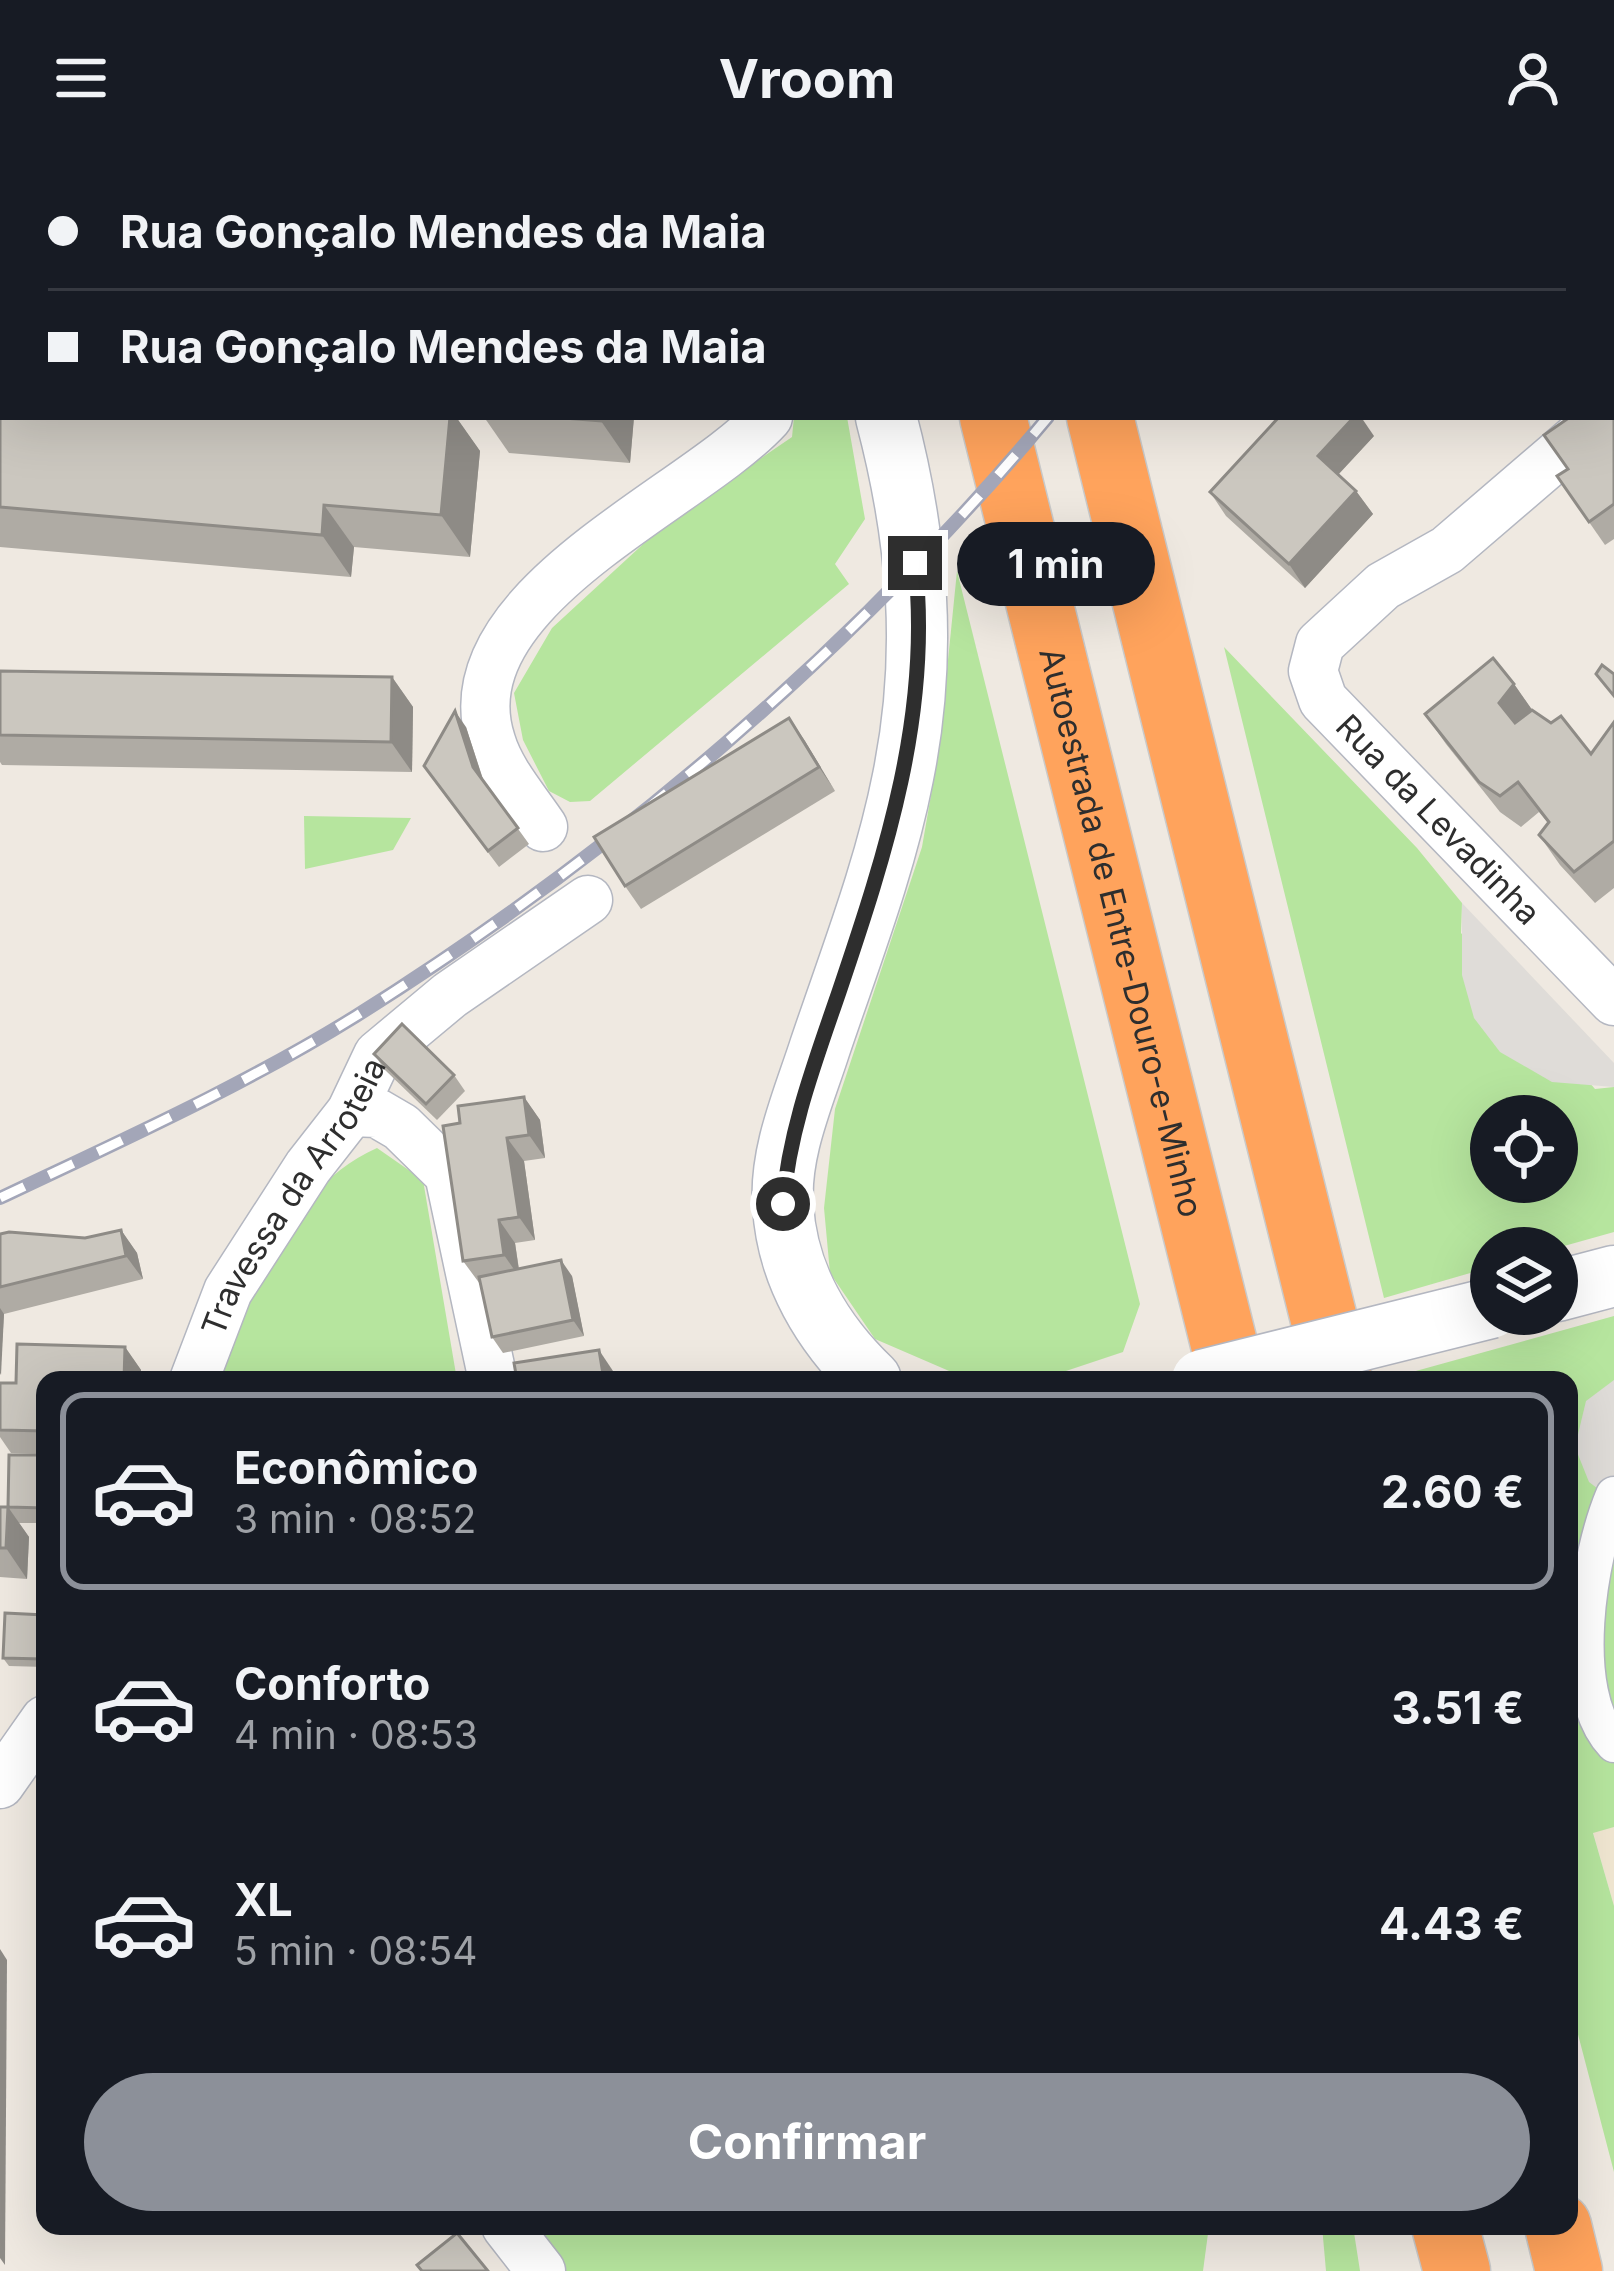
<!DOCTYPE html>
<html lang="pt">
<head>
<meta charset="utf-8">
<style>
	body { margin:0; font-family:Inter,sans-serif; background:#242831; color:#f1f3f6; height:100vh; display:flex; flex-direction:column; font-size:45px; white-space:nowrap }
	* { box-sizing:border-box; margin:0 }
	p { font-size:39px; color:#9ea1a6 }
	.icon { flex:none; width:66px; height:66px; fill:none; stroke:currentColor; stroke-width:2; stroke-linecap:round; stroke-linejoin:round }
	.map { position:relative; flex:1; overflow:hidden }
	.drawer { position:absolute; left:36px; top:1215px; width:1542px; height:864px; display:flex; flex-direction:column; background:#171b24; border-radius:24px; box-shadow:0 12px 48px #0002 }
	.drawer>* { flex:none }
	.guide { position:absolute; left:0px; top:0px; width:1614px; height:264px; box-shadow:0 12px 48px #0002; display:grid; align-content:center; height:264px; padding:0 48px; background:#171b24 }
	.buttons { position:absolute; left:1470px; top:939px; display:grid; gap:24px }
	.buttons a { display:grid; place-items:center; width:108px; height:108px; border-radius:50%; background:#171b24; box-shadow:0 12px 48px #0002; font-size:60px }
	.end { position:absolute; width:54px; height:54px; margin:-27px; border:15px solid #2e2e2e; background:#fff; box-shadow:0 0 0 6px #fff }
	.from { border-radius:50% }
	.bubble { position:absolute; height:84px; border-radius:42px; background:#171b24; box-shadow:0 12px 48px #0002; font-size:39px; font-weight:700; line-height:84px; text-align:center }
	.guide b { display:flex; align-items:center; gap:42px; height:114px; font-size:45px }
	.guide b+b { border-top:3px solid #363941 }
	.guide i { width:30px; height:30px; background:#f1f3f6 }
	ul { padding:21px 0 0; list-style:none }
	li { display:flex; align-items:center; gap:36px; height:198px; margin:0 24px 18px; padding:0 24px; border:6px solid transparent; border-radius:24px }
	li div { flex:1 }
	li b { display:block; font-size:45px }
	li em { font-style:normal; font-weight:700 }
	li.current { border-color:#8c9099 }
	li>.icon { width:108px; height:108px; stroke-width:1.5 }
	.button { display:flex; gap:24px; margin-top:auto; padding:24px 48px }
	.button a { flex:1; height:138px; border-radius:72px; background:#8c9099; color:#fff; font-size:48px; font-weight:700; line-height:138px; text-align:center }
	header { display:flex; justify-content:space-between; align-items:center; height:156px; padding:0 48px; background:#171b24; font-size:54px; font-weight:700 }
	.map>svg:first-child { display:block }
</style>
</head>
<body>
<header><svg class="icon" aria-label="menu" viewBox="0 0 24 24"><path d="M4 6h16M4 12h16M4 18h16"/></svg>Vroom<svg class="icon" aria-label="person" viewBox="0 0 24 24"><circle cx="12" cy="8" r="4"/><path d="M4 21q1-7 8-7t8 7"/></svg></header>
<div class="map">
<svg width="1614" height="2115" viewBox="0 0 1614 2115">
	<rect width="100%" height="100%" fill="#efe9e1"/>
	<polygon fill="#f0e6d1" points="1614,1671 1614,1750 1593,1676"/>
	<g fill="#b6e59e" fill-rule="evenodd">
		<polygon points="794,261 847,261 865,363 835,408 849,428 590,645 570,646 549,635 523,584 514,537 552,472 665,368 792,281"/>
		<polygon points="957,415 1140,1148 1123,1196 1054,1219 970,1224 875,1183 830,1117 824,1052 835,953 922,691 939,593"/>
		<path d="M1224 491 1417 692 1462 747 1461 777 1595 933 1614 931V1076L1557 1092H1491V1111L1384 1142ZM1491 960H1557V1026H1491Z"/>
		<polygon points="304,660 411,662 393,694 305,713"/>
		<path d="M377 992 423 1024 457 1224H214C251 1139 287 1032 377 992Z"/>
		<polygon points="1614,1160 1614,1224 1583,1411 1614,1602 1614,1671 1593,1677 1614,1750 1614,2016 1569,1844 1569,1224 1407,1224 1405,1218"/>
		<polygon points="1614,1376 1614,1562 1598,1503"/>
		<polygon points="527,2070 1209,2070 1203,2115 562,2115"/>
		<polygon points="1322,2070 1353,2070 1360,2115 1326,2115"/>
	</g>
	<g fill="#dfdcd8">
		<polygon points="1462,747 1614,907 1614,931 1552,926 1500,896 1474,862 1462,819"/>
		<polygon points="1614,1224 1614,1345 1589,1326 1575,1291 1586,1245"/>
	</g>
	<g fill="none" stroke-linecap="round" stroke-linejoin="round">
		<defs>
			<path id="pedestrian" d="M1614 1339C1589 1398 1565 1536 1614 1588"/>
			<g id="minor">
				<polyline points="546,0 565,3"/>
				<polyline points="1611,199 1614,201"/>
				<path id="s1" d="M1602 261 1447 394 1383 430 1320 488 1313 515 1323 544 1614 845"/>
				<path d="M543 671C525 644 500 616 491 585 445 444 692 344 768 261"/>
				<polyline points="351,956 377,957 401,971 449,1018 493,1224"/>
				<path id="s2" d="M194 1224 228 1135 308 1011 351 956 378 899 450 839 588 744"/>
				<polyline points="0,1628 45,1564"/>
				<polyline points="506,2070 541,2115"/>
			</g>
			<g id="tertiary">
				<polyline points="761,0 761,3"/>
				<polyline points="661,3 662,0"/>
				<polyline points="1557,1135 1614,1120"/>
				<path d="M871 1224C823 1178 787 1119 783 1050 779 996 804 941 820 891 850 802 885 713 903 621 928 498 918 382 886 261"/>
			</g>
			<g id="motorway">
				<polyline points="930,0 931,3"/>
				<polyline points="1037,0 1038,3"/>
				<path id="s3" d="M993 261 1233 1224"/>
				<polyline points="1100,261 1339,1224"/>
				<polyline points="1445,2070 1457,2115"/>
				<polyline points="1558,2070 1569,2115"/>
			</g>
		</defs>
		<use href="#pedestrian" stroke="#b4b7c1" stroke-width="39"/>
		<use href="#minor" stroke="#b4b7c1" stroke-width="51"/>
		<use href="#tertiary" stroke="#b4b7c1" stroke-width="63"/>
		<use href="#motorway" stroke="#c9c9c9" stroke-width="69"/>
		<use href="#pedestrian" stroke="#fff" stroke-width="36"/>
		<use href="#minor" stroke="#fff" stroke-width="48"/>
		<use href="#tertiary" stroke="#fff" stroke-width="60"/>
		<use href="#motorway" stroke="#ffa35c" stroke-width="66"/>
		<defs>
			<g id="rail">
				<polyline points="1242,3 1244,0"/>
				<path d="M0 1042C120 985 243 930 356 860 613 699 853 494 1048 261"/>
			</g>
		</defs>
		<use href="#rail" stroke="#a3a6b8" stroke-width="14"/>
		<use href="#rail" stroke="#fff" stroke-width="9" stroke-dasharray="27" stroke-linecap="butt"/>
		<defs>
			<polyline id="tertiary-bridge" points="1202,1224 1491,1152"/>
		</defs>
		<use href="#tertiary-bridge" stroke="#b4b7c1" stroke-width="63" stroke-linecap="butt"/>
		<use href="#tertiary-bridge" stroke="#fff" stroke-width="60"/>
	</g>
	<g fill="#afaba4">
		<polygon points="1412,0 1480,0 1479,3 1418,3"/>
		<polygon points="0,214 3,261 456,261 480,295 470,401 354,391 351,421 0,391"/>
		<polygon points="1614,235 1614,383 1605,389 1589,366 1568,313"/>
		<polygon points="484,261 634,261 630,307 509,297"/>
		<polygon points="1374,280 1338,319 1356,335 1373,358 1305,432 1226,360 1210,336"/>
		<polygon points="0,515 392,521 413,551 412,616 2,609 0,606"/>
		<polygon points="1514,528 1532,554 1591,598 1614,566 1614,732 1595,747 1560,709 1539,679 1548,667 1539,656 1521,671 1500,656 1446,588 1425,558"/>
		<polygon points="789,562 835,635 641,753 625,730"/>
		<polygon points="466,571 484,626 529,688 499,711 435,626"/>
		<polygon points="374,898 454,919 465,935 437,964 385,914"/>
		<polygon points="524,941 540,964 545,1002 524,1005 535,1084 515,1087 519,1113 572,1120 584,1180 503,1197 492,1181 480,1128 463,1105 460,967"/>
		<polygon points="121,1074 137,1097 143,1123 4,1158 0,1219 0,1078 85,1082"/>
		<polygon points="125,1191 141,1214 45,1224 45,1298 11,1297 0,1281 0,1227 16,1227"/>
		<polygon points="45,1299 45,1367 19,1367 29,1381 27,1423 0,1421 0,1351 8,1351"/>
		<polygon points="45,1460 45,1511 9,1510 3,1502"/>
	</g>
	<g fill="#8e8b86">
		<polygon points="1452,0 1480,0 1479,3 1450,3"/>
		<polygon points="450,261 456,261 480,295 470,401 441,359"/>
		<polygon points="602,261 634,261 630,307 601,265"/>
		<polygon points="1354,261 1361,261 1374,280 1334,323 1318,300"/>
		<polygon points="1356,335 1373,358 1305,432 1289,408"/>
		<polygon points="324,349 354,391 351,421 322,379"/>
		<polygon points="392,521 413,551 412,616 391,586"/>
		<polygon points="1514,528 1535,558 1520,578 1499,547"/>
		<polygon points="455,555 466,571 484,627 473,611"/>
		<polygon points="789,562 805,585 835,635 819,611"/>
		<polygon points="524,941 540,964 545,1002 529,979"/>
		<polygon points="507,982 524,1005 535,1084 519,1061"/>
		<polygon points="499,1064 515,1087 520,1122 504,1099"/>
		<polygon points="121,1074 137,1097 143,1123 126,1100"/>
		<polygon points="561,1104 572,1120 584,1180 573,1164"/>
		<polygon points="0,1152 4,1158 1,1219 0,1217"/>
		<polygon points="125,1191 141,1214 141,1224 124,1224"/>
		<polygon points="599,1194 615,1218 617,1224 604,1224"/>
		<polygon points="8,1351 29,1381 27,1423 6,1392"/>
		<polygon points="44,1459 45,1460 45,1507 42,1503"/>
		<polygon points="0,1793 7,1804 5,2109 0,2102"/>
	</g>
	<g fill="#cbc7bf" stroke="#8e8b86" stroke-width="3">
		<polygon points="0,214 3,214 3,261 450,261 441,359 324,349 322,379 0,351"/>
		<polygon points="1612,232 1614,235 1614,348 1589,366 1557,320 1568,313 1544,279 1570,261 1611,261"/>
		<polygon points="551,261 602,261 601,265"/>
		<polygon points="1279,261 1354,261 1318,300 1356,335 1289,408 1210,336"/>
		<polygon points="1493,502 1514,528 1499,547 1515,567 1532,554 1551,567 1561,560 1591,598 1614,566 1614,685 1574,716 1539,679 1549,666 1518,626 1500,640 1479,626 1425,558"/>
		<polygon points="1602,509 1614,518 1614,540 1596,518"/>
		<polygon points="0,515 392,521 391,586 0,579"/>
		<polygon points="455,555 473,611 518,672 488,695 424,610"/>
		<polygon points="789,562 819,611 625,730 594,681"/>
		<polygon points="402,868 454,919 426,948 374,898"/>
		<polygon points="524,941 529,979 507,982 519,1061 499,1064 504,1099 463,1105 443,970 460,967 458,950"/>
		<polygon points="121,1074 126,1100 0,1131 0,1078 9,1076 85,1082"/>
		<polygon points="561,1104 573,1164 492,1181 479,1121"/>
		<polygon points="17,1188 125,1191 124,1224 45,1224 45,1275 0,1274 0,1227 16,1227"/>
		<polygon points="599,1194 604,1224 517,1224 514,1207"/>
		<polygon points="9,1299 45,1299 45,1352 8,1351"/>
		<polygon points="0,1351 8,1351 6,1392 0,1392"/>
		<polygon points="5,1457 44,1459 42,1503 3,1502"/>
		<polygon points="457,2077 488,2115 422,2115 417,2109"/>
	</g>
	<g fill="none" stroke-linecap="round" stroke-linejoin="round">
		<path stroke="#2e2e2e" stroke-width="15" d="M783 1048C789 974 815 906 839 836 886 697 932 556 915 407"/>
	</g>
	<g text-anchor="middle" stroke-width="9" stroke-linejoin="round" paint-order="stroke">
		<g font-size="33" fill="#2e2e2e" stroke="#fff">
			<text dy="12" stroke="none"><textPath href="#s1" startOffset="588">Rua da Levadinha</textPath></text>
			<text dy="12" stroke="none"><textPath href="#s3" startOffset="531">Autoestrada de Entre-Douro-e-Minho</textPath></text>
			<text dy="12" stroke="none"><textPath href="#s2" startOffset="210">Travessa da Arroteia</textPath></text>
		</g>
	</g>
</svg>
<div class="buttons">
<a><svg class="icon" aria-label="locate" viewBox="0 0 24 24"><circle cx="12" cy="12" r="6"/><path d="M12 2v4M12 18v4M2 12h4M18 12h4"/></svg></a>
<a><svg class="icon" aria-label="layers" viewBox="0 0 24 24"><path d="M12 4l9 5-9 5-9-5zM3 14l9 5 9-5"/></svg></a>
</div>
<i class="end from" style="left:783px;top:1048px"></i>
<i class="end" style="left:915px;top:407px"></i>
<div class="bubble" style="left:957px;top:366px;width:198px">1 min</div>
<div class="guide">
<b><i class="from"></i>Rua Gonçalo Mendes da Maia</b>
<b><i></i>Rua Gonçalo Mendes da Maia</b>
</div>
<section class="drawer">
<ul>
<li class="current"><svg class="icon" aria-label="car" viewBox="0 0 24 24"><path d="M5 17H2v-5l4-1 3-4h7l3 4 3 1v5h-3M9 17h6M6 11h13"/><circle cx="7" cy="17" r="2"/><circle cx="17" cy="17" r="2"/></svg><div><b>Econômico</b><p>3 min · 08:52</p></div><em>2.60 €</em></li>
<li><svg class="icon" aria-label="car" viewBox="0 0 24 24"><path d="M5 17H2v-5l4-1 3-4h7l3 4 3 1v5h-3M9 17h6M6 11h13"/><circle cx="7" cy="17" r="2"/><circle cx="17" cy="17" r="2"/></svg><div><b>Conforto</b><p>4 min · 08:53</p></div><em>3.51 €</em></li>
<li><svg class="icon" aria-label="car" viewBox="0 0 24 24"><path d="M5 17H2v-5l4-1 3-4h7l3 4 3 1v5h-3M9 17h6M6 11h13"/><circle cx="7" cy="17" r="2"/><circle cx="17" cy="17" r="2"/></svg><div><b>XL</b><p>5 min · 08:54</p></div><em>4.43 €</em></li>
</ul>
<div class="button"><a>Confirmar</a></div>
</section>
</div>
</body>
</html>
